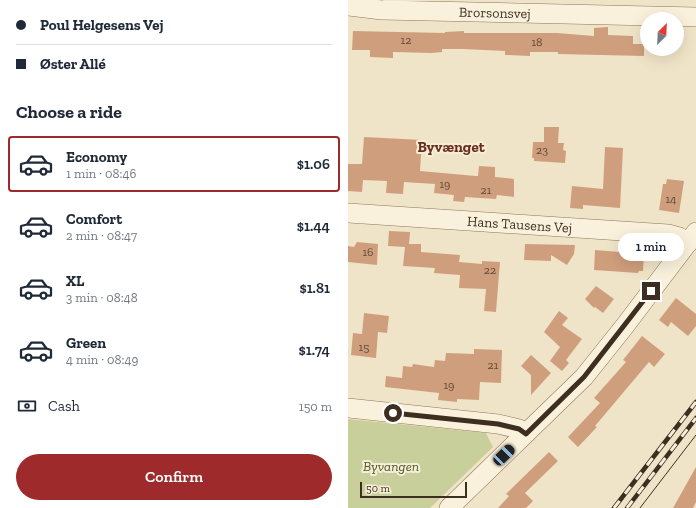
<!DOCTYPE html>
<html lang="en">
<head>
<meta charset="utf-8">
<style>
	body { margin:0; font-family:"Zilla Slab",serif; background:#f2f2f3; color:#1f2937; height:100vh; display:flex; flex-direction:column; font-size:15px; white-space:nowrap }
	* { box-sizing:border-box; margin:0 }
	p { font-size:13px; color:#747a83 }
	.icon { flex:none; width:22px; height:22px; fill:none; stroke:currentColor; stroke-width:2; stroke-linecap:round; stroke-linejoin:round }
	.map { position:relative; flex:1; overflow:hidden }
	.panel { display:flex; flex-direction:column; background:#fff; width:348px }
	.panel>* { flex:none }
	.hud { display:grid; align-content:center; height:88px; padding:0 16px; background:#fff }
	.needle { width:26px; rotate:24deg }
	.buttons { position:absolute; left:292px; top:12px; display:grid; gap:8px }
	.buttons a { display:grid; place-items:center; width:44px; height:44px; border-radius:50%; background:#fff; box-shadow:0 4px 16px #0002; font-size:20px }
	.scale { position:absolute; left:12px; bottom:10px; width:107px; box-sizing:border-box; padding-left:4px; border:2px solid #3d2e20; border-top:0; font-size:11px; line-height:14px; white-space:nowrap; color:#3d2e20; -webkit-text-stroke:3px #f7eed8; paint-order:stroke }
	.end { position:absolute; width:18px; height:18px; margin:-9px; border:5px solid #3d2e20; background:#fff; box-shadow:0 0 0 2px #fff }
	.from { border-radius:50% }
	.bubble { position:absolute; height:28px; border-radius:14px; background:#fff; box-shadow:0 4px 16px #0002; font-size:13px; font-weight:600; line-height:28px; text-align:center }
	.car { position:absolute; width:12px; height:24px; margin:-12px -6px; border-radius:5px; box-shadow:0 0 3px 1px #0007; background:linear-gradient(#222 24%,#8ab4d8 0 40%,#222 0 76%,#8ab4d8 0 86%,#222 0) }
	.hud b { display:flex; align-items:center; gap:14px; height:38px; font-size:15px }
	.hud b+b { border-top:1px solid #e0e1e3 }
	.hud i { width:10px; height:10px; background:#1f2937 }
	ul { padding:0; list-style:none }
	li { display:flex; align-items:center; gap:12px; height:56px; margin:0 8px 6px; padding:0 8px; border:2px solid transparent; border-radius:4px }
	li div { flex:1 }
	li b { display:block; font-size:15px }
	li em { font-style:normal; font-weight:600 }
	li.selected { border-color:#9e2a2b }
	li>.icon { width:36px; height:36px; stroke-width:1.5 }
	h2 { padding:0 16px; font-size:18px; line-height:48px }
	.pay { display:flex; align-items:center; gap:10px; height:44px; padding:0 16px; font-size:15px }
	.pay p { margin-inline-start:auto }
	.action { display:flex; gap:8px; margin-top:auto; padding:8px 16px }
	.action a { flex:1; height:46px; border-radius:24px; background:#9e2a2b; color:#fff; font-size:16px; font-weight:600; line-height:46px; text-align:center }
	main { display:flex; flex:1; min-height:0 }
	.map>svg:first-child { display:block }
</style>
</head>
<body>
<main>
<section class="panel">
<div class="hud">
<b><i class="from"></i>Poul Helgesens Vej</b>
<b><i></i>Øster Allé</b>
</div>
<h2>Choose a ride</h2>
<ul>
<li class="selected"><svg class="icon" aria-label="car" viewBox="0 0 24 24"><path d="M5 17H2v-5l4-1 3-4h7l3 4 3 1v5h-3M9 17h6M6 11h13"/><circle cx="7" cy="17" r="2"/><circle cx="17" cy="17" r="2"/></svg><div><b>Economy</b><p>1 min · 08:46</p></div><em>$1.06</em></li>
<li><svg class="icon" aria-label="car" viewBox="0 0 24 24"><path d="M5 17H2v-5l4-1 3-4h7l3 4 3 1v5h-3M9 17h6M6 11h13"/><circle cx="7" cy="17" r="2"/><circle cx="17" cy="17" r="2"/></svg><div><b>Comfort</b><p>2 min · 08:47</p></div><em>$1.44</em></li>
<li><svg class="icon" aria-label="car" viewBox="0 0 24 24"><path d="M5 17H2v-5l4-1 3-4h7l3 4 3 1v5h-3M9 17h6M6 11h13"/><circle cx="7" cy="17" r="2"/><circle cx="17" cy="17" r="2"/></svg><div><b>XL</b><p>3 min · 08:48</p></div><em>$1.81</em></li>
<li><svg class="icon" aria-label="car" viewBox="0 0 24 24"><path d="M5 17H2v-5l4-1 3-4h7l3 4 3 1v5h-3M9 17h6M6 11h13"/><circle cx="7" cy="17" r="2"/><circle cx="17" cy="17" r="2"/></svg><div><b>Green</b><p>4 min · 08:49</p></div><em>$1.74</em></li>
</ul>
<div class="pay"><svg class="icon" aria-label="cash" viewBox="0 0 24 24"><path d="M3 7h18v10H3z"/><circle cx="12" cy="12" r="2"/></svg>Cash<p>150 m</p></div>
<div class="action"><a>Confirm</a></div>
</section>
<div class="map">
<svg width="348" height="508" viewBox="0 0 348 508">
	<rect width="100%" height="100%" fill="#f0e4c8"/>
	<polygon fill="#c9cf9b" points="0,419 138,433 145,447 82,508 0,508"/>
	<g fill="#cf9f7d">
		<polygon points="260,27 260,35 285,36 285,44 296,44 296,56 210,54 210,52 182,52 182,56 157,55 157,51 115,49 94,49 94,52 84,53 45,52 45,58 22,57 22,50 4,50 5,31 97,33 97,32 116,31 116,33 209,33 246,36 246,28"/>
		<polygon points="196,127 211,127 210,143 216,143 215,150 218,151 217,163 186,161 186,158 184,158 185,142 196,142"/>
		<polygon points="16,137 74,140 72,171 128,176 130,176 131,166 147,167 147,177 166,179 166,197 149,195 148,199 117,197 116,202 105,201 106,195 86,193 87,184 56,182 55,194 38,193 39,181 15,180 14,192 0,191 0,164 14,164"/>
		<polygon points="257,147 275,148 272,208 235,205 235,209 222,208 224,186 255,189"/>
		<polygon points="319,179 336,181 331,213 311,210 315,184 318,184"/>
		<polygon points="41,231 62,232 61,244 73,244 73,252 112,255 111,262 134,264 134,261 152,262 148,312 136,311 138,289 111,288 112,275 86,273 87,268 55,266 57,247 40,246"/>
		<polygon points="9,242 30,244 29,265 0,262 0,246 6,247"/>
		<polygon points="177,244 227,245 226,254 219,265 203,255 203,261 176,260"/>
		<polygon points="247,250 296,254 295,271 291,271 290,273 246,270"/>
		<polygon points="248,286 266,299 255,313 247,307 246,308 237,299"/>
		<polygon points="328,298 348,314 348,326 340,336 323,322 320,327 311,320"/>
		<polygon points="211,311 220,318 214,325 234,339 218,360 221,363 214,371 202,361 212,347 196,332"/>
		<polygon points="16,313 41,316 39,333 30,332 28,358 3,355 5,333 14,334"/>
		<polygon points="294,336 317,354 306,367 301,362 247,426 249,427 230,447 220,437 252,403 246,398 278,362 275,360"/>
		<polygon points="126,349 154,350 153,383 132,382 131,400 109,399 109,402 90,400 91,393 37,387 38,376 54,378 55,366 64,367 65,364 86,367 87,360 97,361 98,353 126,354"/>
		<polygon points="183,355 203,373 183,395 183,375 173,366"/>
		<polygon points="201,452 210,461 177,493 185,501 178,508 150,508 161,496 158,494"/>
		<polygon points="348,467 348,502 345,508 325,508"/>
	</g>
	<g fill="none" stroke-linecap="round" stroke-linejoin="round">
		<defs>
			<g id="minor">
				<path id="s1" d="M0 6 34 10 348 17"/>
				<path id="s2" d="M0 213 320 234 331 237 340 243"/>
				<polyline points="0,408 150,424 171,429 178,433"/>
				<polyline points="101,508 236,377 276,327 348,232"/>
			</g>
		</defs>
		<use href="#minor" stroke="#8d765c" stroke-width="20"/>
		<use href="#minor" stroke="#faf1dc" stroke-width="19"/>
		<polyline stroke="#3d2e20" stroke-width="1" points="292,508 348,435"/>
		<defs>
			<g id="rail">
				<polyline points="266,508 348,402"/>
				<polyline points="279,508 348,418"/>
			</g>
		</defs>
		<use href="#rail" stroke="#3d2e20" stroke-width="4.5"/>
		<use href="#rail" stroke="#f7eed8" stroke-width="3" stroke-dasharray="9" stroke-linecap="butt"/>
	</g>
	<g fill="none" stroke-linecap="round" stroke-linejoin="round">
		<polyline stroke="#3d2e20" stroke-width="5" points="45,413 150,424 171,429 178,434 236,377 303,291"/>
	</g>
	<g text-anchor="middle" stroke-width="4" stroke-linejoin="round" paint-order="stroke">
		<g font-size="12" fill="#624a37">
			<text x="58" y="44">12</text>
			<text x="189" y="46">18</text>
			<text x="194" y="154">23</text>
			<text x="97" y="188">19</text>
			<text x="138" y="194">21</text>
			<text x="323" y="203">14</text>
			<text x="20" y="256">16</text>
			<text x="142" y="274">22</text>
			<text x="16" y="351">15</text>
			<text x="145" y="369">21</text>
			<text x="101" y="389">19</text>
		</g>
		<g font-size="14" fill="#3d2e20" stroke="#f7eed8">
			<text dy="5" stroke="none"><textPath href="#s1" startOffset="147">Brorsonsvej</textPath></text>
			<text dy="5" stroke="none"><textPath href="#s2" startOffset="172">Hans Tausens Vej</textPath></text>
		</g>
		<g font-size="14" font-style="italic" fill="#4d5a26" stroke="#f7eed8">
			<text x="43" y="471">Byvangen</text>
		</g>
		<g font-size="15" font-weight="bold" fill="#6b2e1e" stroke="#f7eed8">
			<text x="103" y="152">Byvænget</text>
		</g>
	</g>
</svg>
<div class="buttons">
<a><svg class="needle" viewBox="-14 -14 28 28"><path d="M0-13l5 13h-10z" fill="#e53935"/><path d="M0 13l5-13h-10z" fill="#747a83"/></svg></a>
</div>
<div class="scale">50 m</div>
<i class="end from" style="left:45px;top:413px"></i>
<i class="end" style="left:303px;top:291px"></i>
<div class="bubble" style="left:270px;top:233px;width:66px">1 min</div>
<i class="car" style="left:156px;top:455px;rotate:46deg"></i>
</div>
</main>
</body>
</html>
